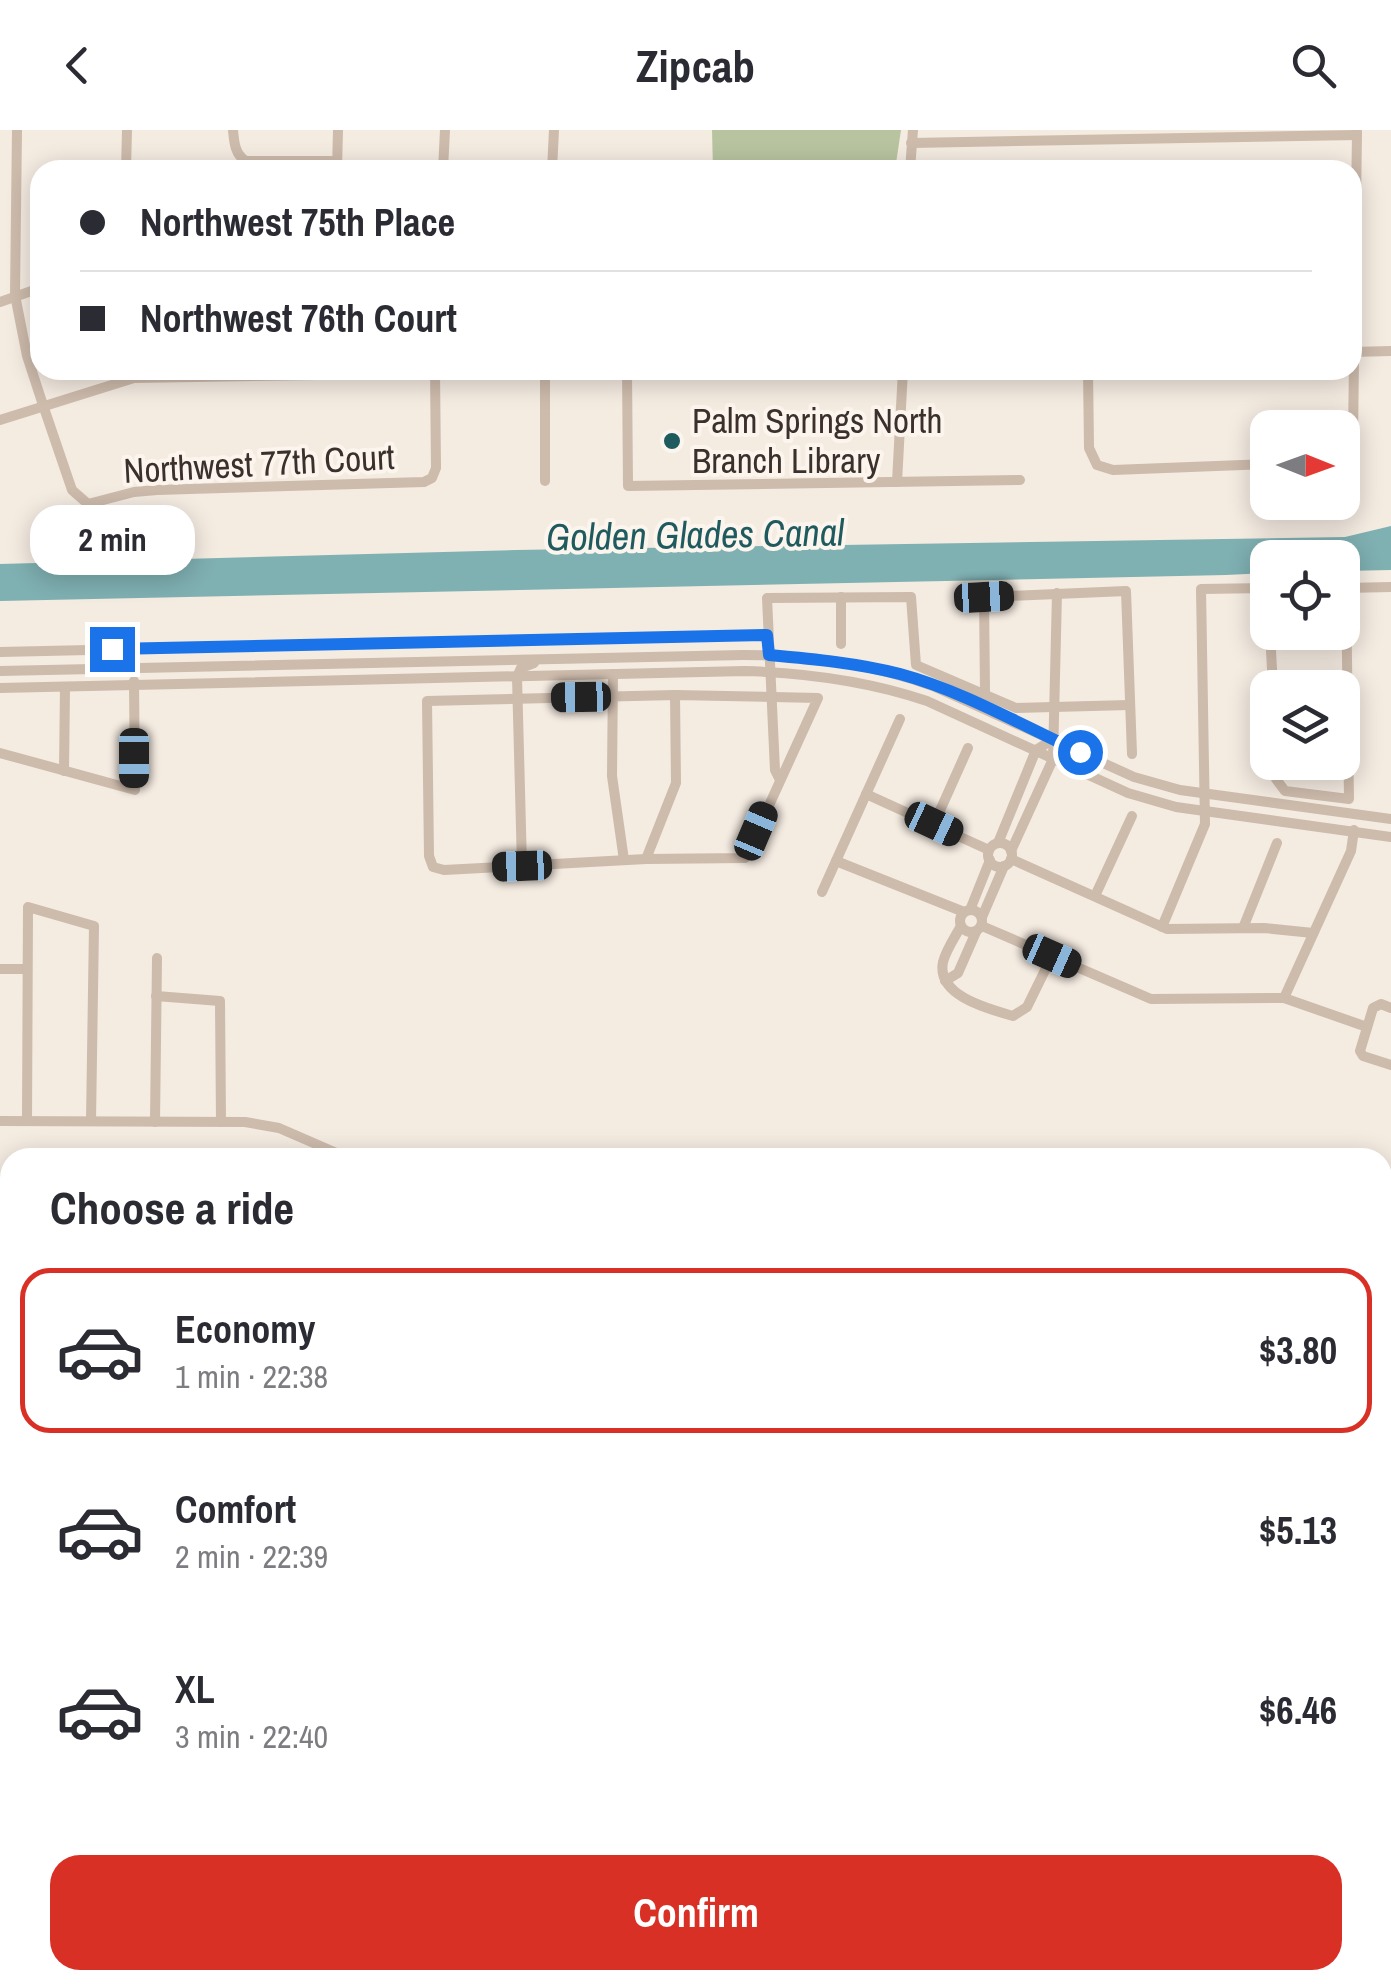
<!DOCTYPE html>
<html lang="en">
<head>
<meta charset="utf-8">
<style>
	body { margin:0; font-family:"Archivo Narrow",sans-serif; background:#f7f7f7; color:#2b2b33; height:100vh; display:flex; flex-direction:column; font-size:38px; white-space:nowrap }
	* { box-sizing:border-box; margin:0 }
	p { font-size:32px; color:#7c7c81 }
	.icon { flex:none; width:55px; height:55px; fill:none; stroke:currentColor; stroke-width:2; stroke-linecap:round; stroke-linejoin:round }
	.map { position:relative; flex:1; overflow:hidden }
	.drawer { position:absolute; left:0px; top:1018px; width:1392px; height:842px; display:flex; flex-direction:column; background:#fff; border-radius:30px 30px 0 0; box-shadow:0 5px 25px #0003 }
	.drawer>* { flex:none }
	.guide { position:absolute; left:30px; top:30px; width:1332px; height:220px; border-radius:30px; box-shadow:0 5px 25px #0003; display:grid; align-content:center; height:220px; padding:0 50px; background:#fff }
	.needle { width:65px; rotate:91deg }
	.controls { position:absolute; left:1250px; top:280px; display:grid; gap:20px }
	.controls a { display:grid; place-items:center; width:110px; height:110px; border-radius:20px; background:#fff; box-shadow:0 5px 25px #0003; font-size:50px }
	.end { position:absolute; width:45px; height:45px; margin:-22px; border:12px solid #1a73e8; background:#fff; box-shadow:0 0 0 5px #fff }
	.from { border-radius:50% }
	.bubble { position:absolute; height:70px; border-radius:30px; background:#fff; box-shadow:0 5px 25px #0003; font-size:32px; font-weight:700; line-height:70px; text-align:center }
	.car { position:absolute; width:30px; height:60px; margin:-30px -15px; border-radius:12px; box-shadow:0 0 8px 2px #0007; background:linear-gradient(#222 24%,#8ab4d8 0 40%,#222 0 76%,#8ab4d8 0 86%,#222 0) }
	.guide b { display:flex; align-items:center; gap:35px; height:95px; font-size:38px }
	.guide b+b { border-top:2px solid #e1e1e2 }
	.guide i { width:25px; height:25px; background:#2b2b33 }
	ul { padding:0; list-style:none }
	li { display:flex; align-items:center; gap:30px; height:165px; margin:0 20px 15px; padding:0 30px; border:5px solid transparent; border-radius:30px }
	li div { flex:1 }
	li b { display:block; font-size:38px }
	li em { font-style:normal; font-weight:700 }
	li.on { border-color:#d93025 }
	li>.icon { width:90px; height:90px; stroke-width:1.5 }
	h2 { padding:0 50px; font-size:45px; line-height:120px }
	.cta { display:flex; gap:20px; margin-top:auto; padding:20px 50px }
	.cta a { flex:1; height:115px; border-radius:30px; background:#d93025; color:#fff; font-size:40px; font-weight:700; line-height:115px; text-align:center }
	header { display:flex; justify-content:space-between; align-items:center; height:130px; padding:0 50px; background:#fff; font-size:45px; font-weight:700 }
	.map>svg:first-child { display:block }
</style>
</head>
<body>
<header><svg class="icon" aria-label="back" viewBox="0 0 24 24"><path d="M15 5l-7 7 7 7"/></svg>Zipcab<svg class="icon" aria-label="search" viewBox="0 0 24 24"><circle cx="10" cy="10" r="6"/><path d="M15 15l6 6"/></svg></header>
<div class="map">
<svg width="1391" height="1858" viewBox="0 0 1391 1858">
	<rect width="100%" height="100%" fill="#f4ebe1"/>
	<polygon fill="#b8c4a0" points="712,0 901,0 895,40 713,40"/>
	<polygon fill="#7fb0b2" points="1391,396 1391,440 1343,441 1342,428 1268,428 1267,443 1226,445 0,471 0,434 516,420 1345,407"/>
	<g fill="none" stroke-linecap="round" stroke-linejoin="round">
		<g stroke="#cdbbac" stroke-width="10">
			<polyline points="17,0 15,165 27,226 43,275 72,360 88,374 134,362 157,360 424,352 432,348 436,338 435,240"/>
			<path d="M233 0C234 12 235 25 246 31H337"/>
			<polyline points="911,13 1357,5"/>
			<polyline points="126,40 127,0"/>
			<polyline points="337,40 338,0"/>
			<polyline points="443,40 445,0"/>
			<polyline points="552,40 554,0"/>
			<polyline points="910,40 913,0"/>
			<polyline points="0,172 40,158"/>
			<polyline points="1352,222 1391,221"/>
			<polyline points="627,240 628,356 1020,350"/>
			<polyline points="1088,240 1089,318 1097,335 1113,340 1268,334"/>
			<polyline points="0,290 134,248 641,240"/>
			<polyline points="1342,326 1350,321 1353,306 1357,2"/>
			<polyline points="545,351 545,240"/>
			<polyline points="897,352 903,240"/>
			<polyline points="1270,502 1273,558"/>
			<polyline points="841,514 841,467"/>
			<polyline points="0,522 767,505"/>
			<path d="M0 541 743 525C808 525 872 534 933 556L1134 647 1180 660 1391 689"/>
			<polyline points="613,544 612,646 624,730"/>
			<path d="M0 558 745 541C808 543 868 551 927 571L1128 663 1176 677 1391 707"/>
			<polyline points="985,562 984,467 1126,461 1132,624"/>
			<polygon points="675,565 818,568 745,728 646,729 444,740 433,737 429,726 427,571"/>
			<polyline points="0,623 135,660 134,551"/>
			<polyline points="1275,632 1276,649 1285,661 1349,669 1346,458 1391,457"/>
			<polyline points="64,641 65,557"/>
			<polyline points="779,648 775,640 767,468 911,467 916,535 1016,578 1129,575"/>
			<polyline points="866,664 989,720"/>
			<polyline points="934,694 968,618"/>
			<polyline points="998,713 1036,620 1052,610"/>
			<circle cx="1000" cy="725" r="12"/>
			<polyline points="1011,721 1053,629 1057,463"/>
			<polyline points="646,729 676,653 675,565"/>
			<polyline points="1011,729 1167,799 1264,798 1313,803"/>
			<polyline points="836,731 964,782"/>
			<polyline points="522,736 517,547 521,538 534,533"/>
			<polyline points="822,762 900,589"/>
			<polyline points="1095,766 1132,686"/>
			<circle cx="971" cy="791" r="11"/>
			<polyline points="970,780 990,730"/>
			<polyline points="982,787 1004,736"/>
			<path d="M961 796C955 807 946 820 943 832 936 866 989 879 1013 886L1027 877 1052 826"/>
			<polyline points="982,796 1151,869 1284,868 1367,897"/>
			<polyline points="1162,797 1205,694 1201,459 1267,458 1268,461"/>
			<polyline points="1243,798 1277,713"/>
			<polyline points="0,839 27,839"/>
			<polyline points="945,851 958,843 976,802"/>
			<polyline points="156,866 220,871 221,992"/>
			<polyline points="1284,868 1351,721 1354,700"/>
			<polyline points="1391,878 1381,874 1373,878 1360,921 1363,926 1391,935"/>
			<polyline points="0,991 245,992 279,998 348,1028"/>
			<polyline points="27,991 28,777 94,796 91,991"/>
			<polyline points="155,992 157,828"/>
			<polyline points="1382,1190 1391,1192"/>
			<polyline points="1382,1726 1391,1714"/>
			<polyline points="401,1858 402,1850"/>
			<polyline points="701,1858 706,1850"/>
			<polyline points="855,1858 860,1850"/>
			<polyline points="1002,1858 1011,1850"/>
		</g>
	</g>
	<g fill="none" stroke-linecap="round" stroke-linejoin="round">
		<path stroke="#1a73e8" stroke-width="12" d="M112 519 767 505 769 525C813 529 857 533 900 544 963 561 1021 595 1080 622"/>
	</g>
	<circle fill="#1f5a5e" stroke="#fbf5ee" stroke-width="4" cx="672" cy="311" r="10"/>
	<g text-anchor="middle" stroke-width="8" stroke-linejoin="round" paint-order="stroke">
		<g font-size="35" fill="#3b302b" stroke="#fbf5ee" text-anchor="start">
			<text x="692" y="303">Palm Springs North<tspan x="692" dy="40">Branch Library</tspan></text>
		</g>
		<g font-size="35" fill="#3b302b" stroke="#fbf5ee">
			<text transform="translate(259 334) rotate(-3)" y="12">Northwest 77th Court</text>
		</g>
		<g font-size="38" font-style="italic" fill="#1f5a5e" stroke="#fbf5ee">
			<text transform="translate(695 405) rotate(-1)" y="13">Golden Glades Canal</text>
		</g>
	</g>
</svg>
<div class="controls">
<a><svg class="needle" viewBox="-14 -14 28 28"><path d="M0-13l5 13h-10z" fill="#e53935"/><path d="M0 13l5-13h-10z" fill="#7c7c81"/></svg></a>
<a><svg class="icon" aria-label="locate" viewBox="0 0 24 24"><circle cx="12" cy="12" r="6"/><path d="M12 2v4M12 18v4M2 12h4M18 12h4"/></svg></a>
<a><svg class="icon" aria-label="layers" viewBox="0 0 24 24"><path d="M12 4l9 5-9 5-9-5zM3 14l9 5 9-5"/></svg></a>
</div>
<i class="end from" style="left:1080px;top:622px"></i>
<i class="end" style="left:112px;top:519px"></i>
<div class="bubble" style="left:30px;top:375px;width:165px">2 min</div>
<i class="car" style="left:984px;top:467px;rotate:87deg"></i>
<i class="car" style="left:581px;top:567px;rotate:269deg"></i>
<i class="car" style="left:134px;top:628px;rotate:180deg"></i>
<i class="car" style="left:934px;top:694px;rotate:115deg"></i>
<i class="car" style="left:756px;top:701px;rotate:23deg"></i>
<i class="car" style="left:522px;top:736px;rotate:268deg"></i>
<i class="car" style="left:1052px;top:826px;rotate:114deg"></i>
<div class="guide">
<b><i class="from"></i>Northwest 75th Place</b>
<b><i></i>Northwest 76th Court</b>
</div>
<section class="drawer">
<h2>Choose a ride</h2>
<ul>
<li class="on"><svg class="icon" aria-label="car" viewBox="0 0 24 24"><path d="M5 17H2v-5l4-1 3-4h7l3 4 3 1v5h-3M9 17h6M6 11h13"/><circle cx="7" cy="17" r="2"/><circle cx="17" cy="17" r="2"/></svg><div><b>Economy</b><p>1 min · 22:38</p></div><em>$3.80</em></li>
<li><svg class="icon" aria-label="car" viewBox="0 0 24 24"><path d="M5 17H2v-5l4-1 3-4h7l3 4 3 1v5h-3M9 17h6M6 11h13"/><circle cx="7" cy="17" r="2"/><circle cx="17" cy="17" r="2"/></svg><div><b>Comfort</b><p>2 min · 22:39</p></div><em>$5.13</em></li>
<li><svg class="icon" aria-label="car" viewBox="0 0 24 24"><path d="M5 17H2v-5l4-1 3-4h7l3 4 3 1v5h-3M9 17h6M6 11h13"/><circle cx="7" cy="17" r="2"/><circle cx="17" cy="17" r="2"/></svg><div><b>XL</b><p>3 min · 22:40</p></div><em>$6.46</em></li>
</ul>
<div class="cta"><a>Confirm</a></div>
</section>
</div>
</body>
</html>
